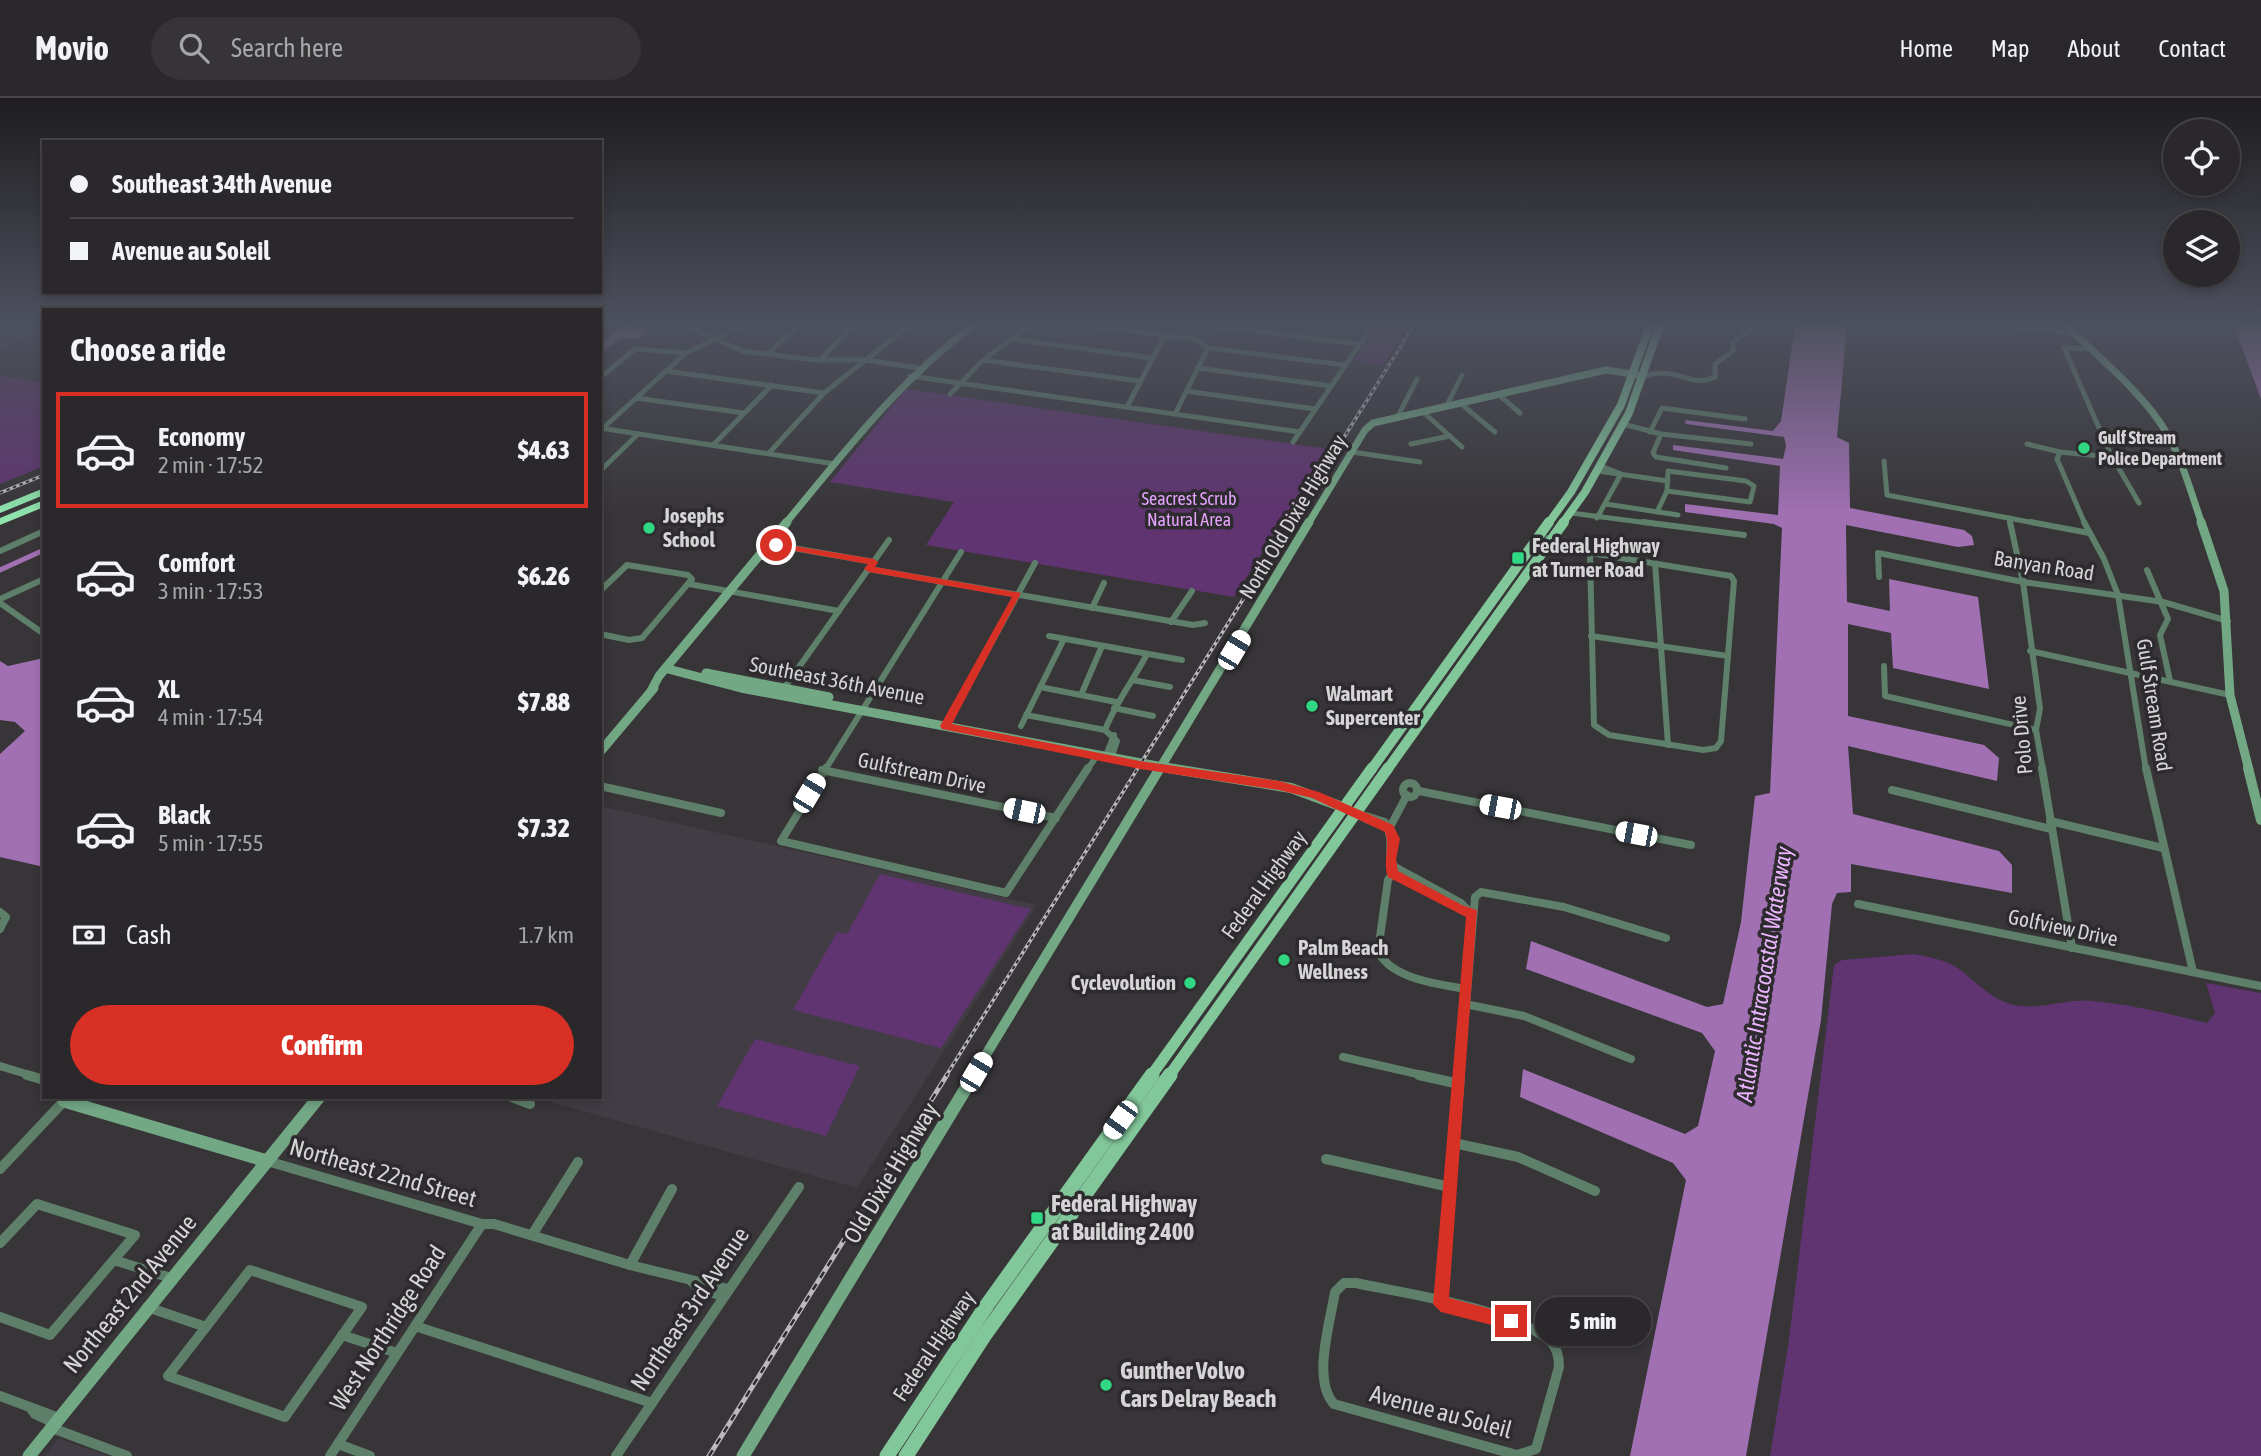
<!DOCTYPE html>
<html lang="en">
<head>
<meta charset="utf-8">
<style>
	body { margin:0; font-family:"Asap Condensed",sans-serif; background:#363436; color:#f1f3f6; height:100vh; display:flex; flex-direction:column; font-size:26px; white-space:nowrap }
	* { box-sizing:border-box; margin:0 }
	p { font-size:23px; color:#a5a6a8 }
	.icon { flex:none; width:38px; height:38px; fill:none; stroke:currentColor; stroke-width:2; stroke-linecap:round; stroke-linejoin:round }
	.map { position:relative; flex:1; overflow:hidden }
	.details { position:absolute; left:42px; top:210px; width:560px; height:791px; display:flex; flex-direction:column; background:#2a282a; border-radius:0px; box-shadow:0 4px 10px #0003,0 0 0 2px #464447 }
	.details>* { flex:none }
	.banner { position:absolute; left:42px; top:42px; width:560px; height:154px; border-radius:0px; box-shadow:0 4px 10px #0003,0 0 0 2px #464447; display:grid; align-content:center; height:154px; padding:0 28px; background:#2a282a }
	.fabs { position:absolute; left:2163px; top:21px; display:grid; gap:14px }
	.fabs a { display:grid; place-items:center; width:77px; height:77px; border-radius:50%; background:#2a282a; box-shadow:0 4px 10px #0003,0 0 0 2px #464447; font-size:35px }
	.end { position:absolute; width:32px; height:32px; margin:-16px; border:9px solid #d93025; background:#fff; box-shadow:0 0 0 4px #fff }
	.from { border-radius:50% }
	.bubble { position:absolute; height:49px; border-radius:24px; background:#2a282a; box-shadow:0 4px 10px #0003,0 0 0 2px #464447; font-size:23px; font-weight:800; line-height:49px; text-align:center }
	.car { position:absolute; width:21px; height:42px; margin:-21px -10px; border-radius:9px; box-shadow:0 0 5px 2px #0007; background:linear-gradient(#fff 24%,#345 0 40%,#fff 0 76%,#345 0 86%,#fff 0) }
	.banner b { display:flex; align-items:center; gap:24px; height:66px; font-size:26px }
	.banner b+b { border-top:2px solid #464447 }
	.banner i { width:18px; height:18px; background:#f1f3f6 }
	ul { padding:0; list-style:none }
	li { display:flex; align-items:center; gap:21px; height:116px; margin:0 14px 10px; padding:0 14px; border:4px solid transparent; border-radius:0px }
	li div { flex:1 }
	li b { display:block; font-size:26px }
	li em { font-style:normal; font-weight:800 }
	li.on { border-color:#d93025 }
	li>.icon { width:63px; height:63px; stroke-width:1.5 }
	h2 { padding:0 28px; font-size:32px; line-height:84px }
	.pay { display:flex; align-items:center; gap:18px; height:77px; padding:0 28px; font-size:26px }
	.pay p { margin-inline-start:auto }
	.action { display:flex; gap:14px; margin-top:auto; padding:14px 28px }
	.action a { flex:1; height:80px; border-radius:42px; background:#d93025; color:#fff; font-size:28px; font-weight:800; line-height:80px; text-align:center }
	header { display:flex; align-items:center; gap:42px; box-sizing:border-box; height:98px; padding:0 35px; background:#2a282a; border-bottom:2px solid #464447 }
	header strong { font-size:33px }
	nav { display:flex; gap:38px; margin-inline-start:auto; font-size:24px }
	.search { width:490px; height:63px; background:#363436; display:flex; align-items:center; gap:18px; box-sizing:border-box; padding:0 24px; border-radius:38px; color:#a5a6a8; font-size:26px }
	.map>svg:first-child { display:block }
</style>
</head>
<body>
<header>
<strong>Movio</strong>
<div class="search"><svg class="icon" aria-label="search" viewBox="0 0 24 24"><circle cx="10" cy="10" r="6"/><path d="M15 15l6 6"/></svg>Search here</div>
<nav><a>Home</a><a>Map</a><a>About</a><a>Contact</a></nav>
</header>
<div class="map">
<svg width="2261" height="1358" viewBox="0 0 2261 1358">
	<rect width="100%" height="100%" fill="#383538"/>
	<g fill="#423c45">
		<polygon points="0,227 44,227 44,231 0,254"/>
		<polygon points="600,708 1037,807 857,1090 533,999 600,999"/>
		<polygon points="58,1341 109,1358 45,1358"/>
	</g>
	<g fill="#603470">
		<polygon points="1377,227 1408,227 1382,268 1354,262"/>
		<polygon points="0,278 44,285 44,368 0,386"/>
		<polygon points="906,291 1328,351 1234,499 926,447 954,404 830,384"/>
		<polygon points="880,776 1031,811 941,950 793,912 837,834 847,836"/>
		<path d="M1913 856C1929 859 1945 861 1959 871 1974 882 1988 898 2007 905 2035 915 2065 900 2092 903 2131 906 2169 916 2207 925L2215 915 2206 885 2261 895V1358H1770L1789 1242 1834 867 1842 862Z"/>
		<polygon points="755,941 860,968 826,1038 717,1008"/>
	</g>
	<g fill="#a170b3">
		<polygon points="628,227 647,231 639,240 620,240 600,256 600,246 621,229"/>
		<polygon points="1795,227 1847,227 1837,339 1849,345 1850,410 1964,432 1972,438 1974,447 1958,449 1846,427 1847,504 1890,513 1889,481 1978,499 1989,591 1893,570 1891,535 1848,526 1848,618 1984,647 1999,660 1997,683 1848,648 1853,716 1999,753 2012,767 2012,795 1851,766 1851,794 1837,795 1832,806 1821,922 1746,1358 1630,1358 1686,1082 1673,1065 1520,999 1523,971 1685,1036 1698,1028 1715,953 1702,935 1526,871 1531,843 1707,909 1723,906 1741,824 1755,698 1770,695 1782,430 1774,426 1685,414 1685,406 1778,417 1780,368 1673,352 1673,347 1783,361 1786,348 1784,339 1686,326 1685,322 1773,333 1781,323"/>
		<polygon points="2234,227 2261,227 2261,301 2235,230"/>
		<polygon points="44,560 44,769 0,759 0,656 25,633 15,624 0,622 0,563 8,568"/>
	</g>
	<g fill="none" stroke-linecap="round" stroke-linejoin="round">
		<polyline stroke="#a170b3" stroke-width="5" points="0,472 44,452"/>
		<g stroke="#5e7f69" stroke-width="5">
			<polyline points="683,227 743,253 814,262 866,262 919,270"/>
			<polyline points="1083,227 1196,241 1208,250 1345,267"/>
			<polyline points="1205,227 1359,246"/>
			<polygon points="1872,227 1876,229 1868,228"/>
			<polyline points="1997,227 2074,235"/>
			<polyline points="1010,241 1153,260"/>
			<polyline points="2090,251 2064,250 2110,355 2139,405"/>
			<polyline points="768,256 798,227"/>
			<polyline points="820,262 853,227"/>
			<polyline points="983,262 1140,283"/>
			<polyline points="1197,270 1331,288"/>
			<polyline points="666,273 824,295"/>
			<polyline points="910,278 1300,334"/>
			<path d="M1644 278C1678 267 1690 291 1715 279V266L1733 253V244L1757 227"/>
			<polyline points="600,280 635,251 686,255"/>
			<polyline points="1186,293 1315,311"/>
			<polyline points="950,296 983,262 1030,227"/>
			<polyline points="1498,296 1520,315"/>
			<polyline points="636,300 744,315"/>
			<polyline points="1460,305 1495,334"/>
			<polyline points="1447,307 1462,277"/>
			<polyline points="1127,309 1165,237"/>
			<polyline points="1422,313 1462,349"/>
			<polyline points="1175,316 1208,250"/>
			<polyline points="1398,318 1417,281"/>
			<polyline points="1623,326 1661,336 1751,346"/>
			<polyline points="600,330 835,366"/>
			<polyline points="603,330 686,255 743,227"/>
			<polyline points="1650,334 1662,310 1745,321"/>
			<polyline points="1661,336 1653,355 1656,359 1726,370"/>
			<polyline points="1293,344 1373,227"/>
			<polyline points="714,346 772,287"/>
			<polyline points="1411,346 1450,338"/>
			<polyline points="2027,346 2060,354 2182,366"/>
			<polyline points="1352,354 1420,364"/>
			<polyline points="2060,354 2057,361 2085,426"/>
			<polyline points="769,355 824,295 910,227"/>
			<polyline points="1884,363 1887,397 2040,426"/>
			<polyline points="1601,368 1621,376"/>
			<polyline points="600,373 638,336"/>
			<polyline points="1598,373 1668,383"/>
			<polygon points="1668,373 1746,383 1754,388 1750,404 1667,393"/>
			<polyline points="1606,406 1678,417"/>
			<polyline points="1657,414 1667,393"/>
			<polyline points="1571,415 1656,426"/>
			<polyline points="1597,420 1621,376"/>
			<polyline points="2009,420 2010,426"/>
		</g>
		<g stroke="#5e7f69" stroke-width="6">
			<polyline points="1643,424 1744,437"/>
			<polyline points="2010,424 2023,484 2040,611 2036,632 2043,672"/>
			<polyline points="2031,424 2089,435"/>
			<polyline points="2084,424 2104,461 2118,497 2146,672"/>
			<polyline points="1548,440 1590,455"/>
			<polyline points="770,446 874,464"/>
			<polyline points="0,453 44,433"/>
			<polygon points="1590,455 1731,478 1734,483 1721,643 1716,650 1703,652 1609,637 1594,627"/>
			<polyline points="1655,465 1668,647"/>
			<polyline points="869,471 1193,527 1205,525"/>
			<polyline points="2147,472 2168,521 2160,537 2170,583"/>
			<polyline points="1879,479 1878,455 2023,484 2163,504 2228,523"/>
			<polyline points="689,486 839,513"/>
			<polyline points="600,493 627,467 688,477 692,481 642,540 629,542 600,536"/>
			<polyline points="0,501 44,481"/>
			<polyline points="0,505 44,536"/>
			<polyline points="1092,510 1104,485"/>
			<polyline points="1171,524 1192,493"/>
			<polyline points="1049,538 1182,562"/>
			<polyline points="1591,538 1728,558"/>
			<polyline points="2030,553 2230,597"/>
			<polyline points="1884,568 1885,598 2036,632"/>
			<polyline points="1132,582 1170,589"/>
			<polyline points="1040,589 1116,604"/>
			<polyline points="782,593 889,442"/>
			<polyline points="1081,597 1102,548"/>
			<polyline points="1114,610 1153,618"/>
			<polyline points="1026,617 1105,632"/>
			<polyline points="946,628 1035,465"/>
			<polyline points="1021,628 1064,541"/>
			<polyline points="1105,660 1114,637"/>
			<path d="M1111 661 1117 643 1105 632C1116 604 1133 583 1147 556"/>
			<polyline points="825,672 961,454"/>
			<polyline points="1087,672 1096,659"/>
		</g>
		<g stroke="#5e7f69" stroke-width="8">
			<polyline points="826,670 781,743 1006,795 1088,670"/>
			<polyline points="2042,670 2072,850"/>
			<polyline points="2146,670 2193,874"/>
			<polyline points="822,672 1056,720"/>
			<circle cx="1410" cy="692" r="7"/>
			<polyline points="600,688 721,715"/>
			<polyline points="1892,692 2051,731"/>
			<polyline points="1419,693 1691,747"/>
			<path d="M1356 715 1385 724C1395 743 1387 757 1392 776L1473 816"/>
			<polyline points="1364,720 1388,730"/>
			<polyline points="2050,723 2163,750"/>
			<polyline points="1389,731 1407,697"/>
			<polyline points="1390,762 1395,769 1461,805 1469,813"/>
			<path d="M1392 776 1388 782 1378 853C1391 881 1438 886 1466 891"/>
			<polyline points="1858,806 2261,888"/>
			<polyline points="0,814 6,819 0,831"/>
			<polyline points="1465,906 1524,918 1631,961"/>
			<polyline points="1343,959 1426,978"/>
			<polyline points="0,968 33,978"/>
			<polyline points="1460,978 1475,799 1481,794 1564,809 1666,840"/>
		</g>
		<g stroke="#5e7f69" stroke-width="10">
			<polyline points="27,977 44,982"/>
			<polyline points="1419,977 1459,986"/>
			<polyline points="512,999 530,1006"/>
			<polyline points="1454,1045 1518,1059 1595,1093"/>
			<polyline points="1326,1061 1450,1089"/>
			<polyline points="267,1063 482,1126 494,1126 630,1167 728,1191"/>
			<polyline points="0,1071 65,1002"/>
			<polyline points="532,1137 578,1064"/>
			<polyline points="0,1145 37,1106 135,1137 50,1237 0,1219"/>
			<polyline points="114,1162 171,1180"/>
			<polyline points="630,1167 672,1091"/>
			<polygon points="250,1172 362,1209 285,1319 168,1278"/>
			<polyline points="692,1184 703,1192 723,1198"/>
			<path d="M1344 1185H1356C1406 1196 1515 1211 1551 1244 1558 1251 1559 1260 1559 1269L1536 1351 1517 1357 1334 1306C1312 1282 1330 1225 1335 1194Z"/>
			<polyline points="1441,1206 1460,977"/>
			<polyline points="147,1209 206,1229"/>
			<polyline points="415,1228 652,1305"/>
			<polyline points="342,1237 397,1255"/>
			<polyline points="0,1298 59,1320"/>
			<polyline points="30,1309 35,1316 54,1325"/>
			<polyline points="52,1330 127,1358"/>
			<polyline points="338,1346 370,1358"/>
			<polyline points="330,1358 482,1126"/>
			<polyline points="616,1358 799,1089"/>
		</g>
		<g stroke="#73a885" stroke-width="7">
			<path d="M2066 227C2098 259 2144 296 2166 334 2183 363 2191 395 2202 426"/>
			<path d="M785 426C846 352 896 286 973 227"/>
			<polyline points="1308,426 1365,332 1373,325 1606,272 1639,277"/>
		</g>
		<g stroke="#73a885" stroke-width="9">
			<polyline points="2201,424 2224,493 2230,597 2249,672"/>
			<polyline points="668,571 741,590 1179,672"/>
			<polyline points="706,575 829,599"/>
			<polyline points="651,593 659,578 787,424"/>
			<polyline points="600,654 654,590"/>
			<polyline points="1159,672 1309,424"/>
		</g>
		<g stroke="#73a885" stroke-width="10">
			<polyline points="1168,670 1291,690 1348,711"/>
			<polyline points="2248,670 2261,722"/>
			<polyline points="973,978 1160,670"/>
		</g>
		<g stroke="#73a885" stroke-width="13">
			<polyline points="64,1003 267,1063"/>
			<polyline points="29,1358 319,999"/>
			<polyline points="743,1358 974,977"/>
		</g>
		<g stroke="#82c79a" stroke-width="8">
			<polyline points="1548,426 1571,394 1621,307 1650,227"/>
			<polyline points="1562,426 1585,394 1629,315 1660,227"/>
		</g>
		<g stroke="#82c79a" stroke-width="10">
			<polyline points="1371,672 1549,424"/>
			<polyline points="1387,672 1564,424"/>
		</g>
		<g stroke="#82c79a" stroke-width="11">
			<polyline points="1151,978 1372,670"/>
			<polyline points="1169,978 1388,670"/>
		</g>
		<g stroke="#82c79a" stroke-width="15">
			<polyline points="887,1358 987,1207 1152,977"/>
			<polyline points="906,1358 984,1238 1170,977"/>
		</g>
		<g fill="#8fe3ad" fill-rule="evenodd">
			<polygon points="44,390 44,397 0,415 0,408"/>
			<polygon points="44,402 44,409 0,427 0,420"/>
		</g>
		<defs>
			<g id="rail-far1">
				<polyline points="0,395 44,377"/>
				<polyline points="946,978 1414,227"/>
			</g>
			<polyline id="rail" points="709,1358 947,977"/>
		</defs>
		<use href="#rail-far1" stroke="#bbb9bb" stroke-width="3.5"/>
		<use href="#rail" stroke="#bbb9bb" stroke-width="5"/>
		<use href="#rail-far1" stroke="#2d2b2e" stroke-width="2" stroke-dasharray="3.5" stroke-linecap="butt"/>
		<use href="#rail" stroke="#2d2b2e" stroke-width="2.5" stroke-dasharray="7" stroke-linecap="butt"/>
	</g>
	<linearGradient id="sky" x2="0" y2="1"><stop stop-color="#1f1d1f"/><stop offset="0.54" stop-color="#4d515e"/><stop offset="1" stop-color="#4d515e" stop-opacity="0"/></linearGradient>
	<rect width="2261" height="417" fill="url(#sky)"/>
	<path fill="#d93025" d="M776 445 874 461 878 464 875 469 1021 495 952 626 1140 663 1279 683 1319 694 1393 727 1400 741 1396 762 1398 773 1462 807 1477 812 1449 1200 1517 1218V1229L1511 1232 1441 1214 1433 1206 1466 819 1388 779C1382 763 1391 748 1385 734L1312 700 1279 692 1140 671 942 631 940 628 1012 499 869 474 864 471 868 466 773 449Z"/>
	<g fill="#30d883" stroke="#2d2b2e" stroke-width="2.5">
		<circle cx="2084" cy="350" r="7"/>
		<circle cx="649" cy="430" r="7"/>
		<rect x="1511" y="453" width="14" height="14" rx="3.5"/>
		<circle cx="1312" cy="608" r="7"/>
		<circle cx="1284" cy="862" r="7"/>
		<circle cx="1190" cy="885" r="7"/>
		<rect x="1030" y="1113" width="14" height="14" rx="3.5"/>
		<circle cx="1106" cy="1287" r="7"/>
	</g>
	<g text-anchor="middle" stroke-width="7" stroke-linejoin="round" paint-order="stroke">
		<g font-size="18" font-weight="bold" fill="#d6d4d6" stroke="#2d2b2e" text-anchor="start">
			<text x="2098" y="346">Gulf Stream<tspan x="2098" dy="21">Police Department</tspan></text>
		</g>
		<g font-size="18" fill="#e4a2fd" stroke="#2d2b2e">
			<text x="1189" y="407">Seacrest Scrub<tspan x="1189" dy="21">Natural Area</tspan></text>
		</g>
		<g font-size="21" font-weight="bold" fill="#d6d4d6" stroke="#2d2b2e" text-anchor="start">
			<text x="663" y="425">Josephs<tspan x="663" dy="24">School</tspan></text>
			<text x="1532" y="455">Federal Highway<tspan x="1532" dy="24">at Turner Road</tspan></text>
			<text x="1326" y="603">Walmart<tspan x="1326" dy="24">Supercenter</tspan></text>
			<text x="1298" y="857">Palm Beach<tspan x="1298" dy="24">Wellness</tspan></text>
			<text x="1176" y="892" text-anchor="end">Cyclevolution</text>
		</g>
		<g font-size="21" fill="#d6d4d6" stroke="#2d2b2e">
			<text transform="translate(1293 419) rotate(-59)" y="7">North Old Dixie Highway</text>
			<text transform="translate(2044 468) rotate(9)" y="7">Banyan Road</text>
			<text transform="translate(837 583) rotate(11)" y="7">Southeast 36th Avenue</text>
			<text transform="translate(2154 607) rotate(81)" y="7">Gulf Stream Road</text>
			<text transform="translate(2022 637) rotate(-95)" y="7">Polo Drive</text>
			<text transform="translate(922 675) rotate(12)" y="7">Gulfstream Drive</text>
			<text transform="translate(1264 787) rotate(-54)" y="7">Federal Highway</text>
			<text transform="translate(2063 830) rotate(12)" y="7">Golfview Drive</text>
			<text transform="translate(934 1248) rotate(-56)" y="7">Federal Highway</text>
		</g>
		<g font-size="23" font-style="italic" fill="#eab5fe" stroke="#2d2b2e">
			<text transform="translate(1764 876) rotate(-81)" y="8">Atlantic Intracoastal Waterway</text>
		</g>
		<g font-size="24" fill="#d6d4d6" stroke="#2d2b2e">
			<text transform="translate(383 1075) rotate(16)" y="8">Northeast 22nd Street</text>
			<text transform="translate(891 1075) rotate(-59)" y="8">Old Dixie Highway</text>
			<text transform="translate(130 1196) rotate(-51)" y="8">Northeast 2nd Avenue</text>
			<text transform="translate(690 1211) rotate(-56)" y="8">Northeast 3rd Avenue</text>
			<text transform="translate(388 1230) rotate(-57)" y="8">West Northridge Road</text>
			<text transform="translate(1441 1314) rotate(15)" y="8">Avenue au Soleil</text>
		</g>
		<g font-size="24" font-weight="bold" fill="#d6d4d6" stroke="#2d2b2e" text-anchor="start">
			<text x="1051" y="1114">Federal Highway<tspan x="1051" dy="28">at Building 2400</tspan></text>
			<text x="1120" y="1281">Gunther Volvo<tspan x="1120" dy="28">Cars Delray Beach</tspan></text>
		</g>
	</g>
</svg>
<div class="fabs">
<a><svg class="icon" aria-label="locate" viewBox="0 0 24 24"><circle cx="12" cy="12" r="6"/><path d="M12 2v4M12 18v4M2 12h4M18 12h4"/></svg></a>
<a><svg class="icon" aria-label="layers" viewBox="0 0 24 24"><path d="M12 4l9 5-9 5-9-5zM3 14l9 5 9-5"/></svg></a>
</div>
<i class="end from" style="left:776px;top:447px"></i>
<i class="end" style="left:1511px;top:1223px"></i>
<div class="bubble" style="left:1535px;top:1199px;width:116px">5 min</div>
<i class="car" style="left:1234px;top:552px;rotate:31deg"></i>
<i class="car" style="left:809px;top:695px;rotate:31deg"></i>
<i class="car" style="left:1500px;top:709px;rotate:281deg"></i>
<i class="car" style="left:1024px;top:713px;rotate:282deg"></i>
<i class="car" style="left:1636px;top:736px;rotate:281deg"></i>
<i class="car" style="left:976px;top:974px;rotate:31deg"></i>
<i class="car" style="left:1120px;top:1022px;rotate:216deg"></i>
<div class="banner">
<b><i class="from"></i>Southeast 34th Avenue</b>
<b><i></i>Avenue au Soleil</b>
</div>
<section class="details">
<h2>Choose a ride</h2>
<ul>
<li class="on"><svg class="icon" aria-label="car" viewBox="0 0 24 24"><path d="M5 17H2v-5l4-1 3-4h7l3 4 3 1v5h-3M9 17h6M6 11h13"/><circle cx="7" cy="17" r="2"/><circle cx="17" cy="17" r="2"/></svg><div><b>Economy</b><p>2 min · 17:52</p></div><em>$4.63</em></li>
<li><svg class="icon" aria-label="car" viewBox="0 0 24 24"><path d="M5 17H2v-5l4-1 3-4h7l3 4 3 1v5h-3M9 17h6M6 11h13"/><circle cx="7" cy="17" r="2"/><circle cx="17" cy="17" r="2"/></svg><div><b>Comfort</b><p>3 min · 17:53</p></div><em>$6.26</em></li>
<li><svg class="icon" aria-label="car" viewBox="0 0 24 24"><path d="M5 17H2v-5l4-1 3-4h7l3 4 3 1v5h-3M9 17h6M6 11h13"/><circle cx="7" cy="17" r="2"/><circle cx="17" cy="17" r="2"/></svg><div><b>XL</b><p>4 min · 17:54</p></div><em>$7.88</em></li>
<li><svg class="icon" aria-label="car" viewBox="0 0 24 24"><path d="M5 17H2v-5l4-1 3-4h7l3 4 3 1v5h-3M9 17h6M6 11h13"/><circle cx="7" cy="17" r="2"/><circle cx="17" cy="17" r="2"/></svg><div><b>Black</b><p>5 min · 17:55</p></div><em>$7.32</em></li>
</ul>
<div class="pay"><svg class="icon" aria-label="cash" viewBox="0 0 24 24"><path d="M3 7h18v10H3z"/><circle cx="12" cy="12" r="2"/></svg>Cash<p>1.7 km</p></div>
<div class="action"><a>Confirm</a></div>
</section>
</div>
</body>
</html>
